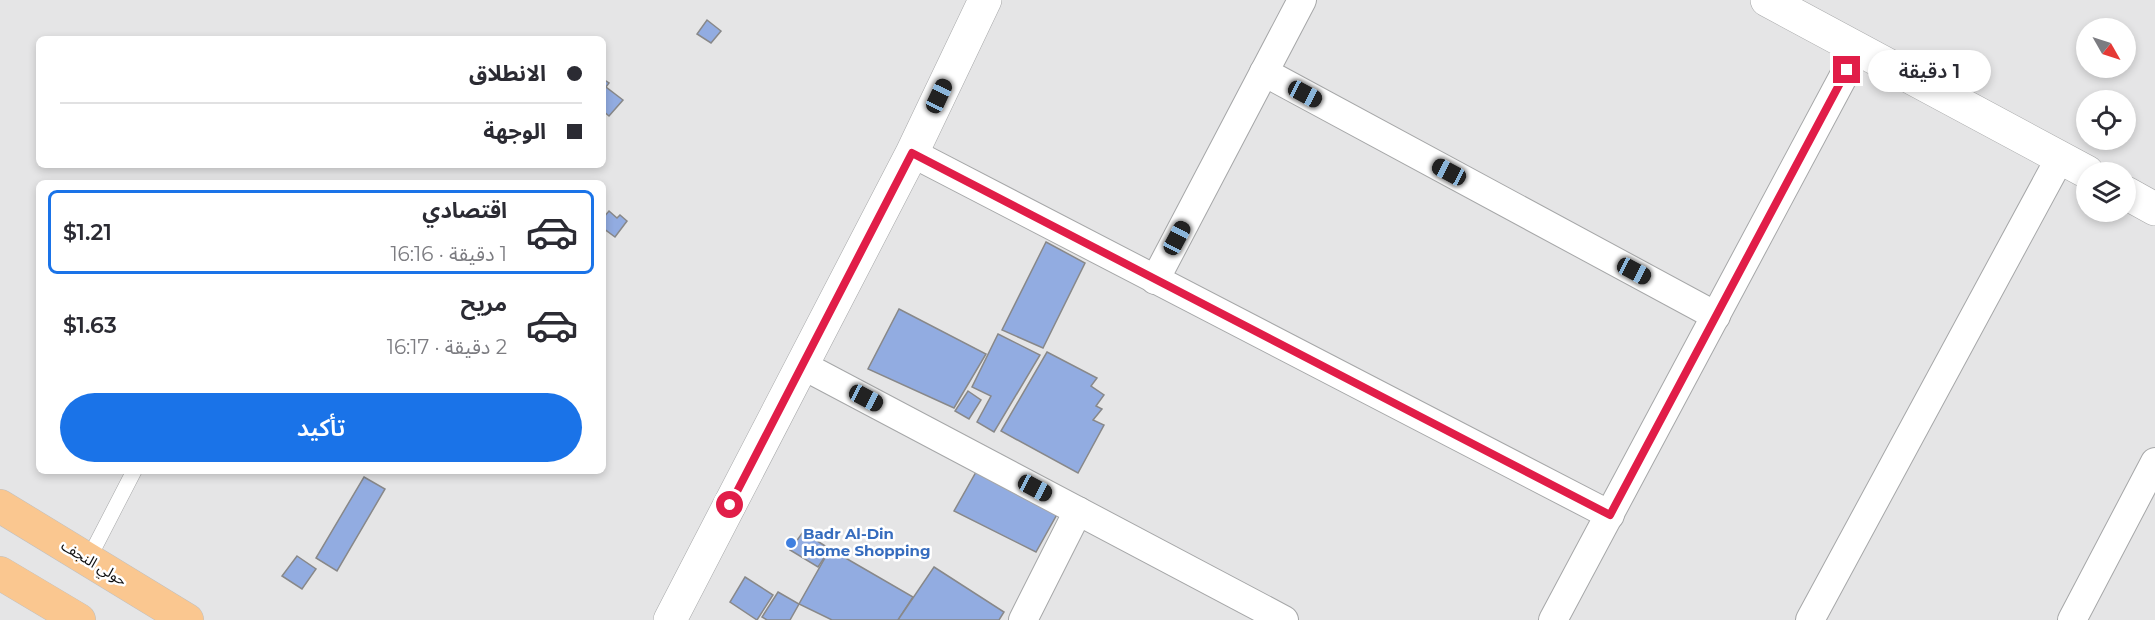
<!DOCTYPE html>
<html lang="ar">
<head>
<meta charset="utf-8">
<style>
	body { margin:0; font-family:Montserrat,"Noto Sans Arabic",sans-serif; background:#f7f7f7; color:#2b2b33; direction:rtl; height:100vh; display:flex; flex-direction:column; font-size:22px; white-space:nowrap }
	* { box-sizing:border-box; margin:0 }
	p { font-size:20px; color:#7c7c81 }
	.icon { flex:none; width:33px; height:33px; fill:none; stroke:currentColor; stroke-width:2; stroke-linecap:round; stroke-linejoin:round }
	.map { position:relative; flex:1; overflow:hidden; direction:ltr }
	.details { position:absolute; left:36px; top:180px; width:570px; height:294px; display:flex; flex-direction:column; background:#fff; border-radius:9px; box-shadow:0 3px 9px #0003; direction:rtl }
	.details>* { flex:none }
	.guide { position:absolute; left:36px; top:36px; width:570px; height:132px; border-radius:9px; box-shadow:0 3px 9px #0003; direction:rtl; display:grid; align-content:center; height:132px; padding:0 24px; background:#fff }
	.needle { width:39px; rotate:129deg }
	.tools { position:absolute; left:2076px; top:18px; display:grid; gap:12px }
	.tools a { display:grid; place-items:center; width:60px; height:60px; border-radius:50%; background:#fff; box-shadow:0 3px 9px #0003; font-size:30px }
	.end { position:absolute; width:27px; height:27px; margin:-14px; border:8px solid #e11d48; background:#fff; box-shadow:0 0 0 3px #fff }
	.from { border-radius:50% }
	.bubble { position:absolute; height:42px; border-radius:21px; background:#fff; box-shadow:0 3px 9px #0003; font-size:20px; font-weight:600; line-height:42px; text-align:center; direction:rtl }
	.car { position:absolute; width:18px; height:36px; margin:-18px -9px; border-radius:8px; box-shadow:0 0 4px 2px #0007; background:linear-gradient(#222 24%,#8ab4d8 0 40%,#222 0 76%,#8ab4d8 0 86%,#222 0) }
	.guide b { display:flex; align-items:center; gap:21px; height:57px; font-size:22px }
	.guide b+b { border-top:2px solid #e1e1e2 }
	.guide i { width:15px; height:15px; background:#2b2b33 }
	ul { padding:10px 0 0; list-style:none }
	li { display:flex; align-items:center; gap:18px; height:84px; margin:0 12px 9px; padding:0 12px; border:3px solid transparent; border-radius:9px }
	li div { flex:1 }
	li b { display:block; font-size:22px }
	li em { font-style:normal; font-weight:600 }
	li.selected { border-color:#1a73e8 }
	li>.icon { width:54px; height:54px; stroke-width:1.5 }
	.primary-button { display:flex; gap:12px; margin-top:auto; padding:12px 24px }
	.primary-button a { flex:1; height:69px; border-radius:36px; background:#1a73e8; color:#fff; font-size:24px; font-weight:600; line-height:69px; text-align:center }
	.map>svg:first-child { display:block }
</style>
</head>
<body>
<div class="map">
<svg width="2155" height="620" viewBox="0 0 2155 620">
	<rect width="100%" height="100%" fill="#e5e5e6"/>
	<g fill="#92ace1" stroke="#888889" stroke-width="1.5">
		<polygon points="707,20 721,31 711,43 697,34"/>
		<polygon points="603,79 609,83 606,87 623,100 609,116 603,111"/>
		<polygon points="609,211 617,218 620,215 627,221 615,237 603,228 603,218"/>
		<polygon points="1046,242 1085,263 1043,348 1002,330"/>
		<polygon points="899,309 986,354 954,408 868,369"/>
		<polygon points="998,334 1040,355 994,432 977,422 991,396 972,387"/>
		<polygon points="1047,352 1097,378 1091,386 1104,395 1096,406 1102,409 1093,420 1104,425 1078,473 1001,431"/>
		<polygon points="968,391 981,400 969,419 955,411"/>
		<polygon points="980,465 1060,509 1036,552 954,511"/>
		<polygon points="364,477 385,489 337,571 316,558"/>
		<polygon points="803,532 830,549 818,567 790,550"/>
		<polygon points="830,549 913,597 898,620 832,620 799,604"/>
		<polygon points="297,556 316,569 302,589 282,576"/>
		<polygon points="934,567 1004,612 999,620 898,620"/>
		<polygon points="745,577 773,595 757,620 730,602"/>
		<polygon points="778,592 799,604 790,620 767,620 762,617"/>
	</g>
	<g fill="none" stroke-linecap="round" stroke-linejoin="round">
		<defs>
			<polyline id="lane" points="88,560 134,471"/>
			<g id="street">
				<polyline points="1264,72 1716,316"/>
				<polyline points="912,153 1610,515"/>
				<polyline points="1155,280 1302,0"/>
				<polyline points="802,365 1284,620"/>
				<polyline points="1023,620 1078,511"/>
				<polyline points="1553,620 1858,49"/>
				<polyline points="1810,620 2060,158"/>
				<polyline points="2072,620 2155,462"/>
			</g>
			<g id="secondary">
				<polyline points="1767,0 2087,172"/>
				<polyline points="2126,193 2155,209"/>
				<polyline points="670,620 912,153 985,0"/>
			</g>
			<g id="primary">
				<polyline points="0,506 187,620"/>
				<polyline points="0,573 79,620"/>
			</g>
		</defs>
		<use href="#lane" stroke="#a6a7a8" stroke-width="16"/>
		<use href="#street" stroke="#a6a7a8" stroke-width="30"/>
		<use href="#secondary" stroke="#a6a7a8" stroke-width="34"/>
		<use href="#primary" stroke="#c0c0c0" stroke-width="34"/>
		<use href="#lane" stroke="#fff" stroke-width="15"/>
		<use href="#street" stroke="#fff" stroke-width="28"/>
		<use href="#secondary" stroke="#fff" stroke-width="33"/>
		<use href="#primary" stroke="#fac790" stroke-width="33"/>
	</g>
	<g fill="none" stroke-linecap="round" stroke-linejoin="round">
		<polyline stroke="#e11d48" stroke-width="8" points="730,505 912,153 1610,515 1847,70"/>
	</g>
	<circle fill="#3f7fe0" stroke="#fff" stroke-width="2" cx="791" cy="543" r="6"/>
	<g text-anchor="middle" stroke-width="5" stroke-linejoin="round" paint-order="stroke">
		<g font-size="15" font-weight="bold" fill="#366cbe" stroke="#fff" text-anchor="start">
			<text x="803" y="539">Badr Al-Din<tspan x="803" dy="17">Home Shopping</tspan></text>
		</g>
		<g font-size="15" fill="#0e0e0e" stroke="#fff">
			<text transform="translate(94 563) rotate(31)" y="5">حولي النجف</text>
		</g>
	</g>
</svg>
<div class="tools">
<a><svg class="needle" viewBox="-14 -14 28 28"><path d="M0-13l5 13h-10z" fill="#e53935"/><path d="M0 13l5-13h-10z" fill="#7c7c81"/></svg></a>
<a><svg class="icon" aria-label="locate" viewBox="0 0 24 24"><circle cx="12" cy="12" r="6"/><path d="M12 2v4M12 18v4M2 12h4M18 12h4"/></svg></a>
<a><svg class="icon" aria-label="layers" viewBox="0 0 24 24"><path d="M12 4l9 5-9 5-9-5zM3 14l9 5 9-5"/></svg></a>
</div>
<i class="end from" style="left:730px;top:505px"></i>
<i class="end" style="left:1847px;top:70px"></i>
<div class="bubble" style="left:1868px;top:50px;width:123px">1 دقيقة</div>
<i class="car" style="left:1305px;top:94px;rotate:118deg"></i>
<i class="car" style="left:939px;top:96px;rotate:25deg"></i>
<i class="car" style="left:1449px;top:172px;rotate:298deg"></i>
<i class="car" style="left:1177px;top:238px;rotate:28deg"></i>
<i class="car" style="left:1634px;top:271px;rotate:118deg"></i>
<i class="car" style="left:866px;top:398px;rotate:118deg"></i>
<i class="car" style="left:1035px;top:488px;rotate:118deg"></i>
<div class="guide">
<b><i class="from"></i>الانطلاق</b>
<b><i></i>الوجهة</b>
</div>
<section class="details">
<ul>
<li class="selected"><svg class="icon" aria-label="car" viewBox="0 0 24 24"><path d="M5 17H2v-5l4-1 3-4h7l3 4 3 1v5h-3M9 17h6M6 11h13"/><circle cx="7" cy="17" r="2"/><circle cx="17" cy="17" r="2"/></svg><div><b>اقتصادي</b><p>1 دقيقة · 16:16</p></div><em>$1.21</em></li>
<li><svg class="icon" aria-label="car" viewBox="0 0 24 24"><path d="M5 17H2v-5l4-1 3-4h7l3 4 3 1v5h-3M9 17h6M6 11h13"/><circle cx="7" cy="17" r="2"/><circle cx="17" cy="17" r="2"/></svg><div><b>مريح</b><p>2 دقيقة · 16:17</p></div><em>$1.63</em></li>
</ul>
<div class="primary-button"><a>تأكيد</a></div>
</section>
</div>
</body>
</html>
